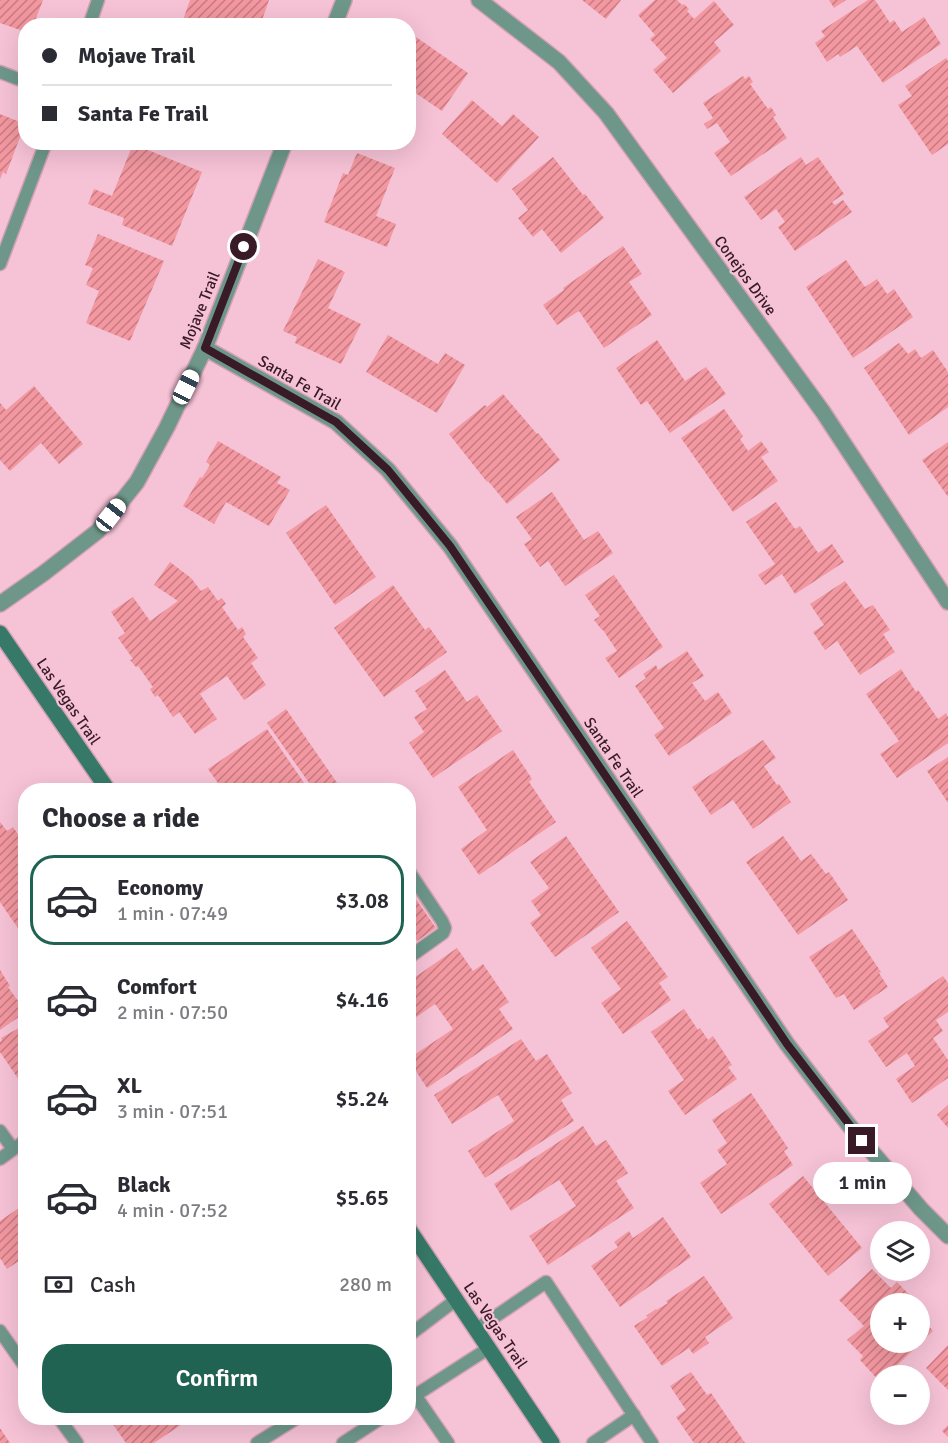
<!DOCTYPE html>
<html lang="en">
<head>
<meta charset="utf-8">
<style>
	body { margin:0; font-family:Signika,sans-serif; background:#f2f2f3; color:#2b2b33; height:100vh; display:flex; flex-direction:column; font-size:22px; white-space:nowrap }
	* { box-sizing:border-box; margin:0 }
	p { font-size:20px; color:#7c7c81 }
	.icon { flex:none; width:33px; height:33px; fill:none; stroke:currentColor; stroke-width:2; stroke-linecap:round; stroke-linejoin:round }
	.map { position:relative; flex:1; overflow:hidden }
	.side { position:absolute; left:18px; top:783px; width:398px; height:642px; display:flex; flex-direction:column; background:#fff; border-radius:24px; box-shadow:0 6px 24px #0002 }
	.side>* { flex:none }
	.hud { position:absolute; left:18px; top:18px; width:398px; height:132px; border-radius:24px; box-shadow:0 6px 24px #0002; display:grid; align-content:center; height:132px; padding:0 24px; background:#fff }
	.buttons { position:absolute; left:870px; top:1221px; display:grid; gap:12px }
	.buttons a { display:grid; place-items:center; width:60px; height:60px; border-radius:50%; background:#fff; box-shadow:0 6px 24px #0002; font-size:30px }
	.end { position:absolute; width:27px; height:27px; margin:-14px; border:8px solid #391a27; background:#fff; box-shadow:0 0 0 3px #fff }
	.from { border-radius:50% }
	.bubble { position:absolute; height:42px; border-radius:21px; background:#fff; box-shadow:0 6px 24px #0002; font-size:20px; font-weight:600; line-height:42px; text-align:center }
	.car { position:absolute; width:18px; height:36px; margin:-18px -9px; border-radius:8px; box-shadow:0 0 4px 2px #0007; background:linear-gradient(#fff 24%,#345 0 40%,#fff 0 76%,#345 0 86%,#fff 0) }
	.hud b { display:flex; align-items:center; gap:21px; height:57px; font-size:22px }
	.hud b+b { border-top:2px solid #e1e1e2 }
	.hud i { width:15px; height:15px; background:#2b2b33 }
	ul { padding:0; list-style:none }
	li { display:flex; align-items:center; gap:18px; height:90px; margin:0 12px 9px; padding:0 12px; border:3px solid transparent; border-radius:24px }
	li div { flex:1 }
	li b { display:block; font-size:22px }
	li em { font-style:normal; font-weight:600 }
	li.selected { border-color:#206353 }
	li>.icon { width:54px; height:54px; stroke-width:1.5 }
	h2 { padding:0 24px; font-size:27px; line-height:72px }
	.pay { display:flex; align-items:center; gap:15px; height:66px; padding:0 24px; font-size:22px }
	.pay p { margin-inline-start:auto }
	.cta { display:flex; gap:12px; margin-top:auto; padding:12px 24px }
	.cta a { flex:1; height:69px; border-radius:24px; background:#206353; color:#fff; font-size:24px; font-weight:600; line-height:69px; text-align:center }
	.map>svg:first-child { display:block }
</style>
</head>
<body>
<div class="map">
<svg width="948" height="1443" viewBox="0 0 948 1443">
	<defs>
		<pattern id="building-hatch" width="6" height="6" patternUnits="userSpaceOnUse" patternTransform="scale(1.5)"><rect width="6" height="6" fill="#f397a0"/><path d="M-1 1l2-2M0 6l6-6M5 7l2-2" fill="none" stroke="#c67a82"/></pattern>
	</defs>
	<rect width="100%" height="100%" fill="#f6c2d6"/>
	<g fill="url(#building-hatch)">
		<polygon points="0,0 43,0 33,26 26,26 26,32 0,23"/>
		<polygon points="190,0 269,0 260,26 181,26"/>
		<polygon points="582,0 621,0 606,19"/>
		<polygon points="655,0 677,0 682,5 684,4 689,9 687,11 694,19 714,1 734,25 714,42 721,51 673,93 653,70 667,58 650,39 655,35 638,15"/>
		<polygon points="829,0 846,0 834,8"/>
		<polygon points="868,0 875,0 890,23 894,20 902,32 924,17 941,44 883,83 857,46 840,57 838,54 827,62 815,43 825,36 821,31"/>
		<polygon points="413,35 468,73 442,111 408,88 408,38 410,39"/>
		<polygon points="946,58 948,61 948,144 932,155 898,105 912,96 905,86"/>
		<polygon points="743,76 745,79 749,76 753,82 750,84 768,109 771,107 776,115 773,117 787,138 731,176 714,153 730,142 717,123 707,129 704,124 713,118 703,103"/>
		<polygon points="472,100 502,126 513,114 539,137 497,183 442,134"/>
		<polygon points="0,114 25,124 6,174 3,172 0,179"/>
		<polygon points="133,144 202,172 172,246 122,225 124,218 88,204 94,189 112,196"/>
		<polygon points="357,153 395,168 376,216 396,224 387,247 324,222 343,173 348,175"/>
		<polygon points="553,157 583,195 585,194 604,218 561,253 542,229 533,237 518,218 528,210 512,189"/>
		<polygon points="801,157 806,165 818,157 844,194 832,202 835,205 843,200 852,212 795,251 778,227 785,222 776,209 761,220 744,197"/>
		<polygon points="98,234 164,261 130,341 86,323 99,291 86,285 93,268 85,265"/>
		<polygon points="623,246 642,274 629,282 652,315 604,348 579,311 557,325 543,305 564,290 563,288"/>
		<polygon points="318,259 345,272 328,308 361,324 341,364 295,343 297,337 283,331"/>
		<polygon points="846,260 865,287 877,279 887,294 894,289 913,317 853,358 806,287"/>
		<polygon points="388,335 438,364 445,353 465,365 437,413 366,372"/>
		<polygon points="657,340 685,381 706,367 726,394 670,433 647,401 641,405 616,368"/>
		<polygon points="899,343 908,354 915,349 921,358 933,350 948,372 948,407 909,435 864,368"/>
		<polygon points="34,386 83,444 59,464 41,443 10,471 0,460 0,403 6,410"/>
		<polygon points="503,394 537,434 538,433 560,460 507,504 488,481 487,482 449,434 485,405 487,407"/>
		<polygon points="724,409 743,436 740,439 748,451 761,441 769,452 761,457 778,481 733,512 681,438"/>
		<polygon points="218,441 281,477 277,483 290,490 269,526 226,502 214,524 183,506 200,477 202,478 210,465 206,462"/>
		<polygon points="948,442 948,497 922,460"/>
		<polygon points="552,492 584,540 598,531 613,553 565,586 548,561 540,567 524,544 532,539 516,517"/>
		<polygon points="776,502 795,529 800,526 818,553 832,544 844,562 795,594 782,574 765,585 758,575 775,564 746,522"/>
		<polygon points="326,505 376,577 335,605 286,533"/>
		<polygon points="170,562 191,578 201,591 208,587 218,601 222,598 226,604 222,607 238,630 242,627 246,634 243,637 258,658 251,663 266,685 244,700 227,676 200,694 217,719 195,734 179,712 173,717 158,695 155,697 150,689 153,687 138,666 136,667 130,660 133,659 118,638 125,633 111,612 133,597 150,621 178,601 154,585"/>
		<polygon points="614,575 663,647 619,678 605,658 617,651 603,630 602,630 594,620 600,616 585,595"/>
		<polygon points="845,581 865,609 873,605 890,630 883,634 895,652 860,675 837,641 825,650 813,632 824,625 810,604"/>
		<polygon points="393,585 425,630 429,627 447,652 384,697 334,628"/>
		<polygon points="687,651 704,676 692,683 705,701 718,692 732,713 669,756 654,735 664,728 635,686 646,678 643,674 656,665 658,670"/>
		<polygon points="901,669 916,692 918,690 938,719 946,713 948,717 948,743 897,778 880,754 899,741 866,694"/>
		<polygon points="445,670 467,702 477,695 502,731 433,778 409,743 424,732 414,717 427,709 415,691"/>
		<polygon points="286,709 342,790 314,790 267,723"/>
		<polygon points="267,729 309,790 231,790 228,787 223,790 208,769"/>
		<polygon points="763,740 776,758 764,766 777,785 779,784 791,802 753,829 733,800 711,815 692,787"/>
		<polygon points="513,750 532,779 529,782 556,822 479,875 461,849 487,830 458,787"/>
		<polygon points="948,757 948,803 927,771"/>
		<polygon points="0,822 7,831 13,827 22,840 17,844 26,857 26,948 18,937 22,934 0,902"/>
		<polygon points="566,836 619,912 555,957 530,923 541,915 531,901 549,888 530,862"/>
		<polygon points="783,836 801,861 811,854 826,874 829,872 848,900 798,935 746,862"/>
		<polygon points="408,888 436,928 417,941 408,927"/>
		<polygon points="627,921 668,977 659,983 671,1000 623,1034 601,1003 621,989 591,948"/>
		<polygon points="852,929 881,972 879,973 888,987 854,1010 844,994 836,998 809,957"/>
		<polygon points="457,948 473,971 483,964 509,1002 499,1009 513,1029 427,1088 408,1059 453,1029 435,1004 408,1023 408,982"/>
		<polygon points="0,970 10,986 8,987 26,1012 0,1030"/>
		<polygon points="943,976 948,983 948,1012 936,1020 943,1031 933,1038 948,1060 948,1078 912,1103 896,1079 915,1066 907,1053 886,1067 868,1041 889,1027 883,1018"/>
		<polygon points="684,1009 698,1030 700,1028 708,1040 713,1036 732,1065 728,1067 737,1079 685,1115 668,1091 684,1080 651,1032"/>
		<polygon points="26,1024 26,1080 21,1083 0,1052 0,1042 2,1040 1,1038"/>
		<polygon points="521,1039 536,1061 547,1054 572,1093 561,1100 574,1121 485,1178 468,1151 514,1121 498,1095 452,1124 434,1095"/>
		<polygon points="751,1093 788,1148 784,1151 793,1165 721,1214 700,1183 727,1164 717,1150 727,1143 712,1120"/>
		<polygon points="948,1105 948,1128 937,1115"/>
		<polygon points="583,1126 596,1146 606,1140 628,1173 616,1181 634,1208 548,1265 529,1236 576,1206 559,1180 511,1211 494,1184"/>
		<polygon points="803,1176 862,1248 828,1276 769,1204"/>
		<polygon points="26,1203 26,1256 7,1269 0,1258 0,1221"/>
		<polygon points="663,1217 691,1257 620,1307 591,1266 618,1247 614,1242 629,1231 633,1238"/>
		<polygon points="872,1269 891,1288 897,1282 918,1304 880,1304 880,1342 920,1342 920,1316 933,1331 886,1376 880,1376 880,1382 860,1360 863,1356 847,1340 864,1326 839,1300"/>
		<polygon points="704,1276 733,1318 705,1337 709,1343 693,1354 689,1348 662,1366 634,1326 648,1317 646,1316 656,1309 656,1310 668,1303 666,1301"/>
		<polygon points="948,1345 948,1390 926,1368"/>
		<polygon points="691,1372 707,1395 711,1393 745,1443 694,1443 676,1417 686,1410 670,1386"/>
		<polygon points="112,1418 191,1418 154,1443 126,1443 109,1419"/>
		<polygon points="948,1425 948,1437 942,1431"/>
		<polygon points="0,1428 10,1443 0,1443"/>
	</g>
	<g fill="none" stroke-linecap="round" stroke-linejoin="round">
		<defs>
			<g id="service">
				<polyline points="89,26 98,0"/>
				<polyline points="0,72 26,82"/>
				<polyline points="0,264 46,142"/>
				<polyline points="408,870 442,921 445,928 443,933 408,958"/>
				<polyline points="0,1131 13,1149"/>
				<polyline points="0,1159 26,1140"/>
				<polyline points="477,1329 546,1282 652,1443"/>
				<polyline points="0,1331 26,1368"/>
				<polyline points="408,1336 457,1299"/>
				<polyline points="415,1395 448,1443"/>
				<polyline points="408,1400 489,1348"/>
				<polyline points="59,1418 77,1443"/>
				<polyline points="257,1443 297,1418"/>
				<polyline points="343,1443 381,1418"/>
				<polyline points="593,1443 634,1415"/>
			</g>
			<g id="minor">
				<polyline points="479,0 559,62 606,113 823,412 948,602"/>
				<polyline points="205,348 336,422 388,470 450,546 787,1044 848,1124 921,1209 948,1236"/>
			</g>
			<g id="tertiary">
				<polyline points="334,26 344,0"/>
				<polyline points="0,604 44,573 98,531 137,482 167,427 205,348 285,142"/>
			</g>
			<g id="secondary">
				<polyline points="0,633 108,790"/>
				<polyline points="408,1228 552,1443"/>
			</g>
		</defs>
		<use href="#service" stroke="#d0a0b3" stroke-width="15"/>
		<use href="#minor" stroke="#d0a0b3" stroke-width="18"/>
		<use href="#tertiary" stroke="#d0a0b3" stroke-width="18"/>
		<use href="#secondary" stroke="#d0a0b3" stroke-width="18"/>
		<use href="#service" stroke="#6e978a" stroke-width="12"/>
		<use href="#minor" stroke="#6e978a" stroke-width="15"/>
		<use href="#tertiary" stroke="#6e978a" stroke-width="15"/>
		<use href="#secondary" stroke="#377968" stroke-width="15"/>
	</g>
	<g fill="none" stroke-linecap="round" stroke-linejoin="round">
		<polyline stroke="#391a27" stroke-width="8" points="244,247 205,348 336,422 388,470 450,546 787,1044 862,1141"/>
	</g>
	<g text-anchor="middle" stroke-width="4.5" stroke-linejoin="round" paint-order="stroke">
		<g font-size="16" fill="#391a27" stroke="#f6c2d6">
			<text transform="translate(746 275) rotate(54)" y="6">Conejos Drive</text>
			<text transform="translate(199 310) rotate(-68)" y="6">Mojave Trail</text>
			<text transform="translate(300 382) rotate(30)" y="6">Santa Fe Trail</text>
			<text transform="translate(69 701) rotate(56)" y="6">Las Vegas Trail</text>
			<text transform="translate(614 757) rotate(56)" y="6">Santa Fe Trail</text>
			<text transform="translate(496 1325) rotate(56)" y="6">Las Vegas Trail</text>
		</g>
	</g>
</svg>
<div class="buttons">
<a><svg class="icon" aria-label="layers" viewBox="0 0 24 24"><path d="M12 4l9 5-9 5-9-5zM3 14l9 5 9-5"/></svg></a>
<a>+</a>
<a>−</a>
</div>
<i class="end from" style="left:244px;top:247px"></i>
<i class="end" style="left:862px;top:1141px"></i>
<div class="bubble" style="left:813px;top:1162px;width:99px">1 min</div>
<i class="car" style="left:186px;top:387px;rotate:26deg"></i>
<i class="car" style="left:111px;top:515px;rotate:38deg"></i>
<div class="hud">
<b><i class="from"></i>Mojave Trail</b>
<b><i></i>Santa Fe Trail</b>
</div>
<section class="side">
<h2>Choose a ride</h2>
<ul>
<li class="selected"><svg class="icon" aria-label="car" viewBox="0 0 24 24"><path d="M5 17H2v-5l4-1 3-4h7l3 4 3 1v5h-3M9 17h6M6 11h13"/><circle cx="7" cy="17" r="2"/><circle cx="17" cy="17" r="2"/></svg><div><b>Economy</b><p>1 min · 07:49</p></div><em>$3.08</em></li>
<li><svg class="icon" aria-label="car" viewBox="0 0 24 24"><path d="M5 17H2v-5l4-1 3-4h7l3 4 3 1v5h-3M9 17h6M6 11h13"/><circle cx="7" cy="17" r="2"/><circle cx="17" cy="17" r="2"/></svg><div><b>Comfort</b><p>2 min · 07:50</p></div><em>$4.16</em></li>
<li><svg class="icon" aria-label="car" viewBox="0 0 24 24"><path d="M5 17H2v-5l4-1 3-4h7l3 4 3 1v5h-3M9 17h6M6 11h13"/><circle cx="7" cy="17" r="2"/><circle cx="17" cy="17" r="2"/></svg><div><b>XL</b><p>3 min · 07:51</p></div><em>$5.24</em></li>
<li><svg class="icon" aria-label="car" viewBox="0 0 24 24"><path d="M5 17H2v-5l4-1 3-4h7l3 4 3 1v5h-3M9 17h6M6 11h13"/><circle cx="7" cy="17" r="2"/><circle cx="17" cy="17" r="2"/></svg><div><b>Black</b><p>4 min · 07:52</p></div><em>$5.65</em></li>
</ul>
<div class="pay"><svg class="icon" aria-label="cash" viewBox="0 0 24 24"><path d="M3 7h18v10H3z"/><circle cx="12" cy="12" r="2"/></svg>Cash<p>280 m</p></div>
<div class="cta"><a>Confirm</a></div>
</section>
</div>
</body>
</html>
